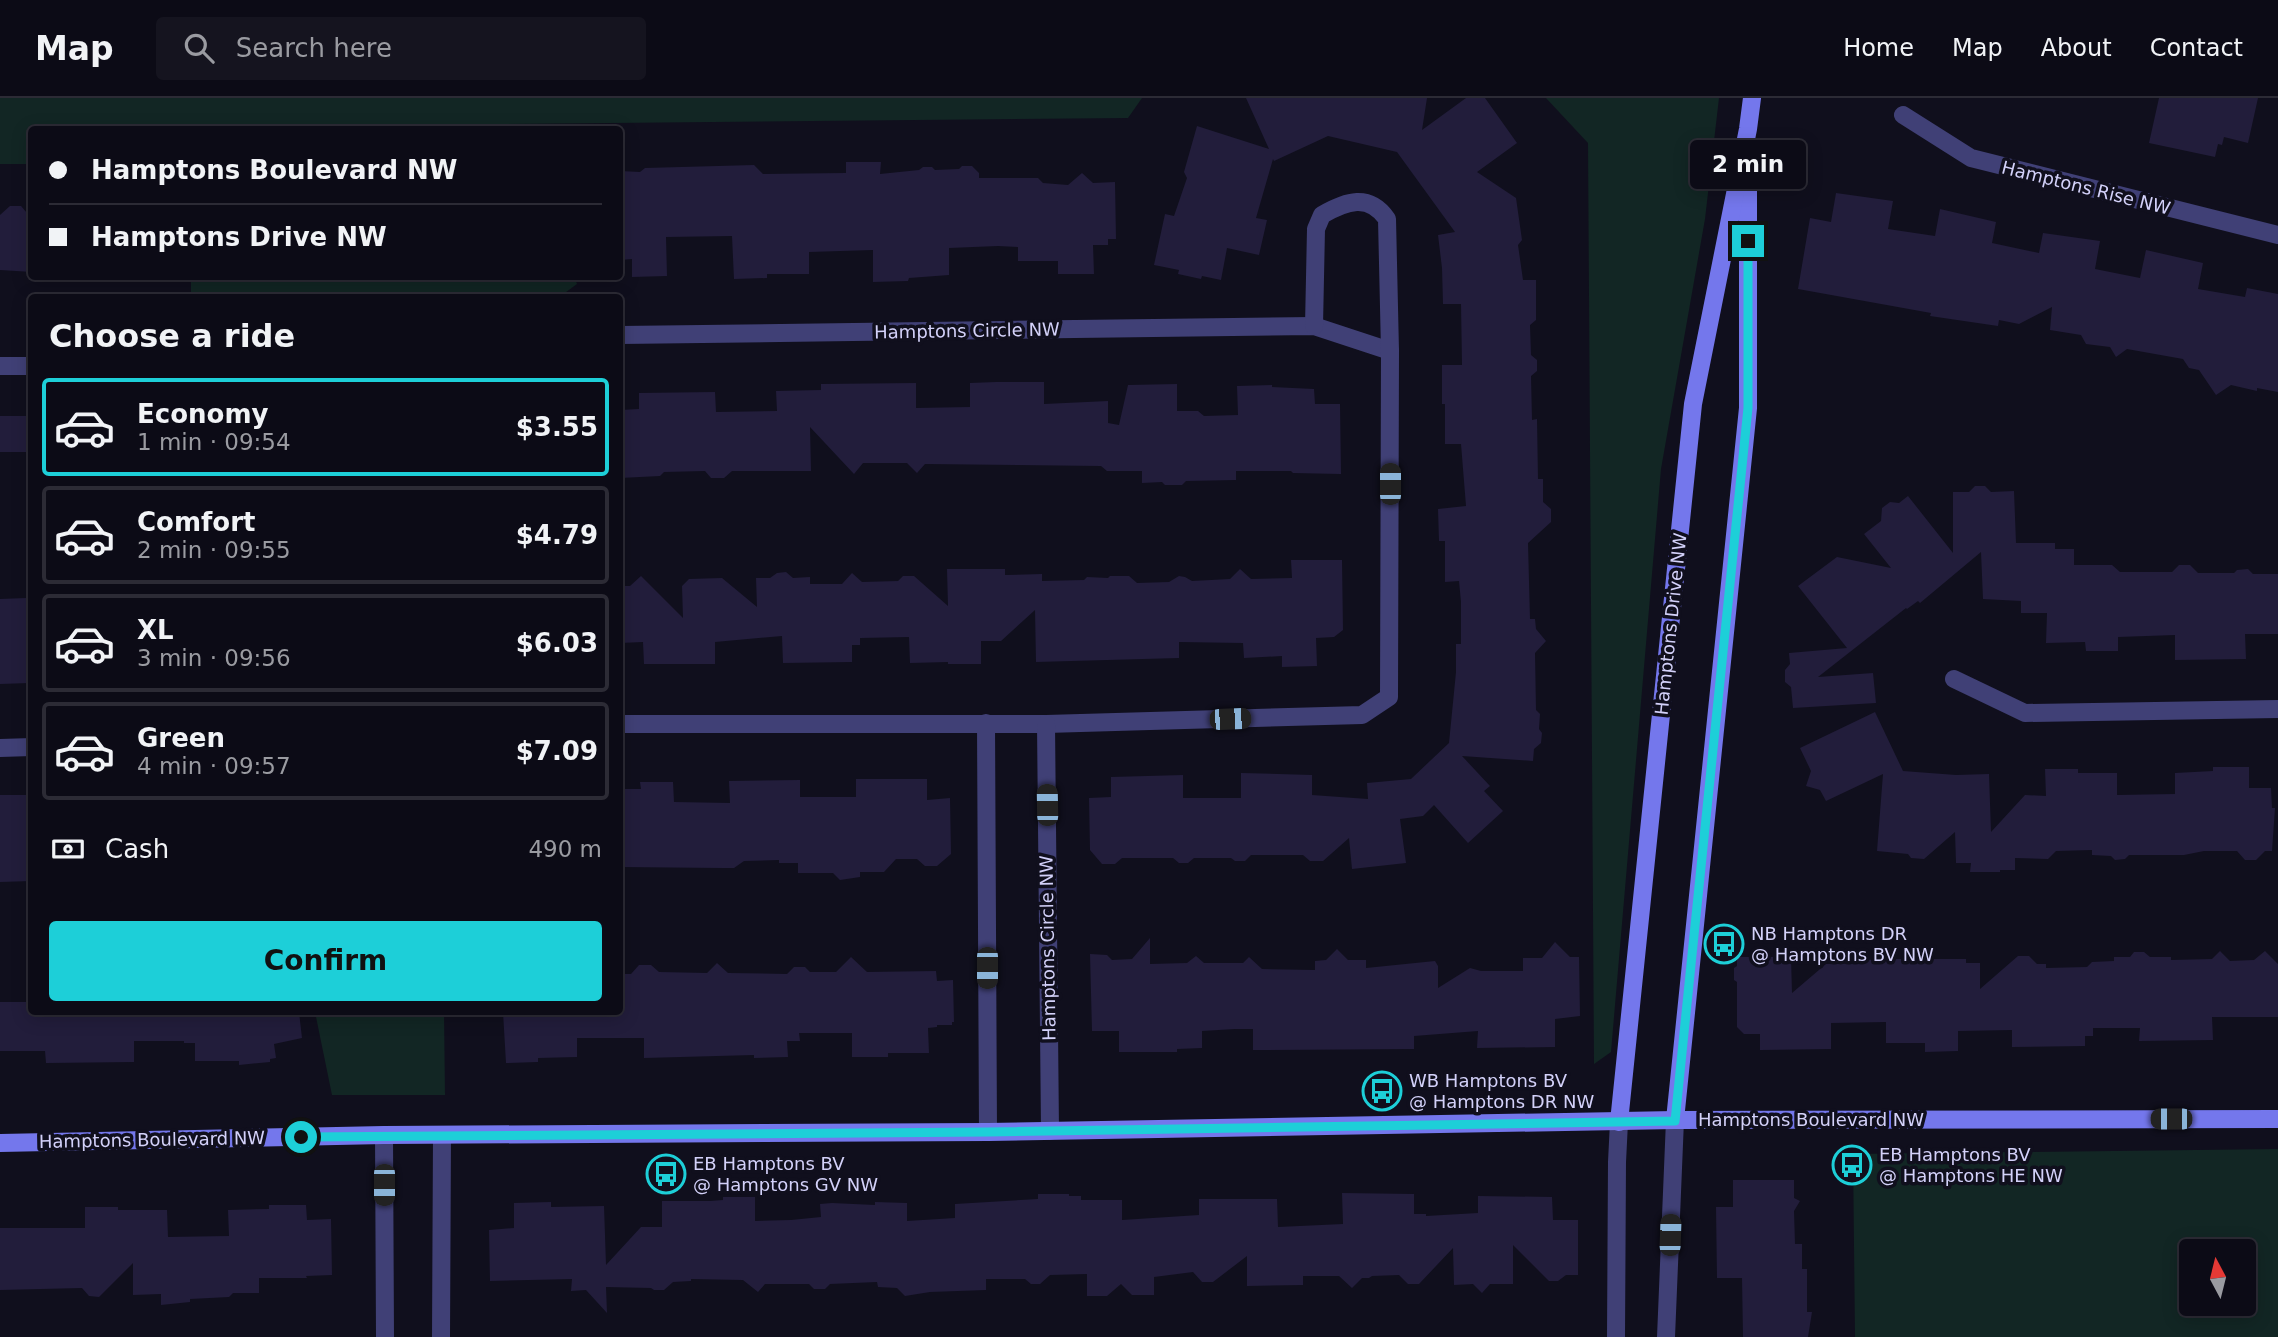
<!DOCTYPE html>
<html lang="en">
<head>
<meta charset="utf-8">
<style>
	body { margin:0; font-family:"DejaVu Sans",sans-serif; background:#15141f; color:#f1f3f6; height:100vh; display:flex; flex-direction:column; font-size:26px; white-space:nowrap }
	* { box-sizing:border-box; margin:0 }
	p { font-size:23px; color:#9a9ba1 }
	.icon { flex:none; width:38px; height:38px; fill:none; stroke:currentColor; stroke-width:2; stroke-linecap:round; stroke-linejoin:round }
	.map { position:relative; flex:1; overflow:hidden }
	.details { position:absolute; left:28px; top:196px; width:595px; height:721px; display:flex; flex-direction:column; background:#0c0b16; border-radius:7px; box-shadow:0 4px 18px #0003,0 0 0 2px #2c2b35 }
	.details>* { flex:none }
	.guide { position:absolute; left:28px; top:28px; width:595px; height:154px; border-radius:7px; box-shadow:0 4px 18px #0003,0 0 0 2px #2c2b35; display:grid; align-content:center; height:154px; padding:0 21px; background:#0c0b16 }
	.needle { width:46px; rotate:353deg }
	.controls { position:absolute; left:2179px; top:1141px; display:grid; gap:14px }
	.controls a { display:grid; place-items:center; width:77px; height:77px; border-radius:7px; background:#0c0b16; box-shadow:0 4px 18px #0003,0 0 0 2px #2c2b35; font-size:35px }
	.end { position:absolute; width:32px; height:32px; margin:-16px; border:9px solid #1dcfd8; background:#111; box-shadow:0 0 0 4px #111 }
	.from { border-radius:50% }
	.bubble { position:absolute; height:49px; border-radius:7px; background:#0c0b16; box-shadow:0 4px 18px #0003,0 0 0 2px #2c2b35; font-size:23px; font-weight:700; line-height:49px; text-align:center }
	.car { position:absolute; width:21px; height:42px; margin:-21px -10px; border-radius:9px; box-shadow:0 0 5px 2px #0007; background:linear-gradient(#222 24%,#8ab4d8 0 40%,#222 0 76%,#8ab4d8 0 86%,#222 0) }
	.guide b { display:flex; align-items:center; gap:24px; height:66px; font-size:26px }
	.guide b+b { border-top:2px solid #2c2b35 }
	.guide i { width:18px; height:18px; background:#f1f3f6 }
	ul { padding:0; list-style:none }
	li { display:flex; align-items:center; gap:21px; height:98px; margin:0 14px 10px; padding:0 7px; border:4px solid #2c2b35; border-radius:7px }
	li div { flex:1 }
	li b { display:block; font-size:26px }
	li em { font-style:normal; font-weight:700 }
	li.selected { border-color:#1dcfd8 }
	li>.icon { width:63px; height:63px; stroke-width:1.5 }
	h2 { padding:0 21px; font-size:32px; line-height:84px }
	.pay { display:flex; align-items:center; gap:18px; height:77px; padding:0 21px; font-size:26px }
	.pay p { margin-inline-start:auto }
	.action { display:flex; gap:14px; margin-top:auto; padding:14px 21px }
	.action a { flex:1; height:80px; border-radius:7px; background:#1dcfd8; color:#111; font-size:28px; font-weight:700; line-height:80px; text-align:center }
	header { display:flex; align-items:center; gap:42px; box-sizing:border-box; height:98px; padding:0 35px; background:#0c0b16; border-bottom:2px solid #2c2b35 }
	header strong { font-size:33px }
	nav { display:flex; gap:38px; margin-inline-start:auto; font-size:24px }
	.search { width:490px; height:63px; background:#15141f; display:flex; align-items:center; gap:18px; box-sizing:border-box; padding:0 24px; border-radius:7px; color:#9a9ba1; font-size:26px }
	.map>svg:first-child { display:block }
</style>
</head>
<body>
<header>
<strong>Map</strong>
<div class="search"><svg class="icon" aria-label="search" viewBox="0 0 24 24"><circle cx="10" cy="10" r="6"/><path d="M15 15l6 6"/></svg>Search here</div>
<nav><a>Home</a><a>Map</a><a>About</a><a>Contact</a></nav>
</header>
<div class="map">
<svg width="2278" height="1239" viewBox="0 0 2278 1239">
	<rect width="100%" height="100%" fill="#100f1d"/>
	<g fill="#122624" fill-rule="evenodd">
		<polygon points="0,0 1142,0 1128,20 505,26 507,32 32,32 31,66 0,66"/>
		<polygon points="1546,0 1719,0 1705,121 1661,371 1611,954 1594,966 1588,45"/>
		<polygon points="191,179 574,178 577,186 558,200 189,199 191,196"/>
		<polygon points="315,914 444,914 445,997 332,997"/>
		<path d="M2278 1051V1239H1855L1853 1056ZM2191 1153H2244V1206H2191Z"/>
	</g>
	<g fill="#221d3b">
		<polygon points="1246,0 1427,0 1422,32 1466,0 1485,0 1517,45 1477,74 1516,100 1522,142 1518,147 1523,182 1536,182 1536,222 1530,227 1531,257 1537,262 1537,273 1531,278 1532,322 1537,321 1538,381 1543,381 1543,404 1551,411 1551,424 1528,445 1530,521 1535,521 1536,531 1546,543 1535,555 1536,612 1540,616 1539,631 1542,635 1541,645 1534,651 1533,663 1462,658 1490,688 1484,693 1503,713 1468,745 1434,707 1423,718 1400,721 1406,765 1352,771 1349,740 1323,763 1310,763 1303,757 1251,757 1245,763 1235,763 1231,760 1194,760 1188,765 1179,765 1173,760 1122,760 1115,766 1102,766 1090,752 1089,700 1111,699 1111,679 1183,677 1183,700 1241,700 1241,675 1312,677 1312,697 1368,701 1367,685 1411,681 1449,645 1456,574 1456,546 1461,546 1461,504 1459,483 1445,484 1445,443 1439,443 1438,411 1466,408 1461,346 1445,346 1445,306 1442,306 1442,267 1462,267 1461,206 1443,206 1442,170 1438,137 1455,134 1397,54 1328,38 1274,63 1273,61 1256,120 1267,122 1259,157 1227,150 1221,182 1202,178 1201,181 1178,176 1179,172 1154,167 1165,116 1174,118 1187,80 1184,74 1197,28 1269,51"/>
		<polygon points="2159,0 2258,0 2248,45 2224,39 2222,47 2218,46 2215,59 2149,45"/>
		<polygon points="846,64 881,64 880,76 919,72 923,69 932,69 935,72 959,71 962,68 972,68 979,75 979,80 1038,80 1043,85 1068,87 1082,75 1093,85 1115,84 1116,141 1108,141 1108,147 1093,147 1094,176 1058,176 1058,163 1018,163 1018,149 998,148 949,150 949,177 909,180 908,183 873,184 873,152 809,154 809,176 767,176 767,180 734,181 732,138 666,139 667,178 632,179 632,161 620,162 620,73 640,74 645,70 754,67 763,76 846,75"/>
		<polygon points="1836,95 1893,103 1888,131 1935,138 1940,111 1996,124 1992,145 2039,155 2043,135 2100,143 2095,171 2140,180 2146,152 2203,165 2198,191 2245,199 2247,190 2278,196 2278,294 2257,290 2257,293 2231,287 2216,297 2199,272 2189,270 2183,261 2127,251 2116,259 2110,249 2086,246 2081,237 2050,232 2052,209 2019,226 1999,222 1998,228 1930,218 1931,215 1798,191 1810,120 1831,124"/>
		<polygon points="10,108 21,108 32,121 32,174 0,172 0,117"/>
		<polygon points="996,284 1044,284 1044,306 1108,303 1108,325 1119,327 1128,287 1177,286 1177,313 1198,313 1204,318 1238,317 1237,288 1272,287 1272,289 1314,291 1315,306 1340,306 1341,376 1293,375 1291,373 1236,373 1236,382 1186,383 1182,387 1165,387 1162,384 1142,385 1142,373 1107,373 1101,368 925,366 917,375 907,365 863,365 854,376 810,329 811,373 732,373 724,380 711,380 705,373 664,374 660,378 620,380 620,312 639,311 639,295 715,294 716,314 777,313 776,293 821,292 821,286 916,285 916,310 970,309 970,285"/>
		<rect x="0" y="318" width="27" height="36"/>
		<polygon points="1975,388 1985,388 1991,394 2014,393 2016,445 2055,445 2055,451 2074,451 2074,467 2112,467 2120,474 2172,474 2179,467 2190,467 2198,475 2234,475 2237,472 2248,471 2253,476 2278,476 2278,536 2245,536 2246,561 2175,562 2175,537 2118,539 2118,553 2086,553 2085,544 2046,545 2047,515 2021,515 2021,503 1983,501 1981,454 1920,505 1918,503 1907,511 1906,510 1818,579 1873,575 1876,605 1793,610 1791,589 1785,584 1785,572 1790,566 1789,555 1847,550 1798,488 1837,459 1891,470 1864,436 1881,423 1882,410 1890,404 1899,405 1908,398 1953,455 1953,394 1969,394"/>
		<polygon points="1291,462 1342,462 1343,532 1334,539 1316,540 1317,568 1282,569 1282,558 1244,560 1243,545 1179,544 1179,560 1036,564 1035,512 1001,543 981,543 981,566 948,566 948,564 910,565 909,539 860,540 860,547 852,547 852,564 783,565 782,538 715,544 715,566 644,566 643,544 620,545 620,488 630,488 641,478 683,520 682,488 689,481 722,480 757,509 756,480 770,480 777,475 786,474 793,480 810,479 810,486 842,486 852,475 862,484 898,483 903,478 914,478 948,508 947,471 1005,471 1005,477 1042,476 1042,483 1084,482 1087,479 1108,480 1110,478 1129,478 1137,485 1169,484 1179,478 1185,479 1192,483 1230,481 1240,471 1251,481 1292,480"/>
		<polygon points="26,500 27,550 30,550 30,585 0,586 0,501"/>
		<polygon points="1875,614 1903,673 1956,677 1989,676 1991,734 2025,697 2046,698 2045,671 2078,671 2078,675 2117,675 2117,697 2175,696 2175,675 2213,673 2213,669 2249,669 2249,690 2271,690 2272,710 2275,710 2272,753 2265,753 2256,762 2245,762 2237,753 2204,753 2184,757 2129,757 2125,761 2115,762 2111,758 2092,757 2092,752 2056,753 2048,761 2015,760 2015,772 2000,772 2000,774 1970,774 1971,765 1956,765 1955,734 1924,761 1911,760 1908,756 1877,753 1883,676 1826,703 1820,692 1806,688 1811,673 1800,650"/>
		<polygon points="856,681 927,681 927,702 950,700 951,756 937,768 925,768 917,761 896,761 884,774 860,774 860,779 840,782 833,775 798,775 798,765 779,765 779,762 744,763 734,770 722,770 620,769 620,691 641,691 640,684 673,684 674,704 730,705 729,683 800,682 800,699 856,699"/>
		<polygon points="0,697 26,697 26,717 32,717 32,783 0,784"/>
		<polygon points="1150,840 1150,866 1187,865 1196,858 1204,865 1243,865 1249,859 1262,871 1315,872 1315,863 1326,862 1337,851 1348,862 1366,862 1366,870 1435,863 1438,868 1438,890 1470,870 1481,873 1523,873 1523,860 1542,860 1555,844 1570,859 1579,859 1580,918 1555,921 1555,949 1477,950 1478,933 1414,938 1414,951 1253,952 1253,931 1235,931 1202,933 1202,950 1177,951 1177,954 1119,954 1119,933 1092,933 1090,856 1107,857 1112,862 1132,861"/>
		<polygon points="1885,851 1895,861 1966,861 1966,865 1980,865 1980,891 2018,858 2029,858 2037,866 2046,866 2046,870 2087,869 2092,864 2114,863 2114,859 2130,859 2134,854 2144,854 2150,859 2171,859 2171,862 2212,861 2220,853 2230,863 2254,862 2265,853 2278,866 2278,919 2212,919 2213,942 2139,943 2140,930 2093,930 2093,938 2085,938 2085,948 2012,949 2012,932 1958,933 1958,953 1925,954 1925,945 1886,945 1886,924 1831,925 1831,951 1760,952 1760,936 1744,936 1737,929 1737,884 1734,882 1734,870 1737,868 1737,859 1791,859 1792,895 1826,866 1861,865 1861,861 1875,862"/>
		<polygon points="851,859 867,874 936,873 937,883 953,882 954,924 952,924 952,927 937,927 937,929 928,930 929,955 888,955 888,959 852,959 852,935 799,935 800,943 787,943 788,959 754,960 754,957 644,960 644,940 577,940 577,959 538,960 538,964 506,965 503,914 620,914 622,876 631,876 639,867 651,867 659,874 707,875 717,865 728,875 787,876 794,869 805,869 810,874 836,874"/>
		<polygon points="0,904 32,904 32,914 299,914 302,940 274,946 276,960 270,961 270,964 239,967 239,963 195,963 195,945 184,945 184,943 134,943 134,964 46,965 45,953 0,953"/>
		<polygon points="1733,1082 1794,1082 1794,1100 1800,1103 1794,1113 1795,1146 1802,1146 1802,1171 1807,1171 1807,1214 1812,1214 1808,1239 1743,1239 1742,1180 1717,1180 1716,1109 1733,1109"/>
		<polygon points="1342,1095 1414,1096 1414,1116 1426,1116 1426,1118 1478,1115 1478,1098 1552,1099 1553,1122 1578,1122 1578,1177 1566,1177 1558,1183 1549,1183 1513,1147 1513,1186 1490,1186 1482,1195 1473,1186 1454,1187 1453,1150 1419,1186 1408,1186 1399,1177 1372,1178 1369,1180 1362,1180 1352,1190 1339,1178 1303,1178 1303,1187 1247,1188 1247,1158 1213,1184 1202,1184 1193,1174 1154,1179 1154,1197 1132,1197 1121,1186 1107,1198 1087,1198 1087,1176 1050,1177 1040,1186 1031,1186 1025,1181 986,1181 986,1192 930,1194 905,1198 897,1190 878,1189 877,1184 830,1186 825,1191 814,1191 809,1186 765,1186 758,1194 743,1182 691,1181 691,1183 673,1184 664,1192 654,1192 651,1190 606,1189 607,1215 586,1192 571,1193 572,1181 490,1183 489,1132 514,1130 514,1105 551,1104 551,1109 604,1108 606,1167 641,1129 662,1129 662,1103 710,1103 723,1102 723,1099 755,1099 755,1123 791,1122 821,1119 820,1106 832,1105 875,1107 875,1104 907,1105 907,1123 955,1120 955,1106 1038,1101 1038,1096 1069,1096 1069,1098 1081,1098 1081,1102 1122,1102 1122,1122 1199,1117 1199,1101 1277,1101 1278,1129 1343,1126"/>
		<polygon points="269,1107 306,1107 307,1122 331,1121 332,1177 306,1178 307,1180 259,1180 259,1195 233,1195 229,1199 190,1201 190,1204 161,1207 161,1196 133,1197 133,1165 99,1199 89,1198 82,1190 0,1192 0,1130 85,1130 85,1109 118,1109 118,1112 167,1112 168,1139 229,1138 228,1112 269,1111"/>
	</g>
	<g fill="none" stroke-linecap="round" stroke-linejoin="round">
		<g stroke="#404076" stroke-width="18">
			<polyline points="1903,17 1971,60 2278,137"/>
			<polyline points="620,237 1314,228 1390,253"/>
			<polyline points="0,268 32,268"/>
			<polyline points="1954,581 2025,615 2278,611"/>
			<polyline points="986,625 988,1034"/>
			<path d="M620 626H1046L1362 617 1389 599 1390 253 1387 121C1369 95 1346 103 1322 117L1316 131 1314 228"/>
			<polyline points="1046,626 1050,1033"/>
			<polyline points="0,650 32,649"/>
			<polyline points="384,1037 385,1239"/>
			<polyline points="441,1239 442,1037"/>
			<polyline points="1616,1239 1617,1064 1619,1024"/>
			<polyline points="1666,1239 1675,1022"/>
		</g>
		<g stroke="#7477ec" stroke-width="18">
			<polyline points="1675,1022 1748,310 1748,71"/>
			<polyline points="1619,1024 1693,306 1748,31 1752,0"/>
			<polyline points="0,1045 384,1037 988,1034 1675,1022 2278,1021"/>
		</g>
	</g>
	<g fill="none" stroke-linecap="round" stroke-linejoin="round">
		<polyline stroke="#1dcfd8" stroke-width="9" points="301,1039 988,1034 1675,1023 1748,310 1748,143"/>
	</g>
	<defs>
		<symbol id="bus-ring" viewBox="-11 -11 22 22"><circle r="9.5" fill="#100f1d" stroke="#1dcfd8" stroke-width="1.5"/><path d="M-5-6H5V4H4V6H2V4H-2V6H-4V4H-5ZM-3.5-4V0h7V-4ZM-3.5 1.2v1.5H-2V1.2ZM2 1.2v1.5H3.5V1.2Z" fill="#1dcfd8"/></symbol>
	</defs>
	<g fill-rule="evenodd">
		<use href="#bus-ring" x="1702" y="824" width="44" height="44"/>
		<use href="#bus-ring" x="1360" y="971" width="44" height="44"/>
		<use href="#bus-ring" x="1830" y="1045" width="44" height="44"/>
		<use href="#bus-ring" x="644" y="1054" width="44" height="44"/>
	</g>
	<g text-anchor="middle" stroke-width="7" stroke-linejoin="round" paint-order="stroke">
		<g font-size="18" fill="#d3d1f9" stroke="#100f1d">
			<text transform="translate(2086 90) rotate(14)" y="6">Hamptons Rise NW</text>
			<text transform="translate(967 233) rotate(-1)" y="6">Hamptons Circle NW</text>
			<text transform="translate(1671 526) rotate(-84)" y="6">Hamptons Drive NW</text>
			<text transform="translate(1048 850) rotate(-91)" y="6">Hamptons Circle NW</text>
			<text x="1811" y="1028">Hamptons Boulevard NW</text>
			<text transform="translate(152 1042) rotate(-1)" y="6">Hamptons Boulevard NW</text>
		</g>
		<g font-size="18" fill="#d3d1f9" stroke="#100f1d" text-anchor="start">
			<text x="1751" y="842">NB Hamptons DR<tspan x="1751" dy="21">@ Hamptons BV NW</tspan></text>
			<text x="1409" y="989">WB Hamptons BV<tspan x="1409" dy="21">@ Hamptons DR NW</tspan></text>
			<text x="1879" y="1063">EB Hamptons BV<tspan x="1879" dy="21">@ Hamptons HE NW</tspan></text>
			<text x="693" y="1072">EB Hamptons BV<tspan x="693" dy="21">@ Hamptons GV NW</tspan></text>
		</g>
	</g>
</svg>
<div class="controls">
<a><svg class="needle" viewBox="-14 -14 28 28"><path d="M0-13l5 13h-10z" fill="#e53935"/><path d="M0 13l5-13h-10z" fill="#9a9ba1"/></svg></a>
</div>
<i class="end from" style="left:301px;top:1039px"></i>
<i class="end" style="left:1748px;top:143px"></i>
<div class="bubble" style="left:1690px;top:42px;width:116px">2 min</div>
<i class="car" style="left:1390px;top:386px;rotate:0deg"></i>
<i class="car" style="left:1230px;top:621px;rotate:88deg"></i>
<i class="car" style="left:1047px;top:707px;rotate:359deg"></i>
<i class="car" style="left:987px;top:870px;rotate:180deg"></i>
<i class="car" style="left:2171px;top:1021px;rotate:270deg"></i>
<i class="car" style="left:384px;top:1087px;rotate:180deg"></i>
<i class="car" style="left:1670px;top:1137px;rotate:2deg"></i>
<div class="guide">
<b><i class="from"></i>Hamptons Boulevard NW</b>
<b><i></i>Hamptons Drive NW</b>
</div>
<section class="details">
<h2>Choose a ride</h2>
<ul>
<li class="selected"><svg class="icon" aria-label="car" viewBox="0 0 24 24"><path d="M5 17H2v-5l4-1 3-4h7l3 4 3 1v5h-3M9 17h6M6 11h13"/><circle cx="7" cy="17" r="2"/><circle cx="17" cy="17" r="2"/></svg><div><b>Economy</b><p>1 min · 09:54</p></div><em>$3.55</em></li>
<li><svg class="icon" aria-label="car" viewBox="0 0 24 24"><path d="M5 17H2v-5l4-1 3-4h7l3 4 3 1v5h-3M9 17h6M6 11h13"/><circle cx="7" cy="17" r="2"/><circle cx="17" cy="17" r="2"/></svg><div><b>Comfort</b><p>2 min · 09:55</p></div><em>$4.79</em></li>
<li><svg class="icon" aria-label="car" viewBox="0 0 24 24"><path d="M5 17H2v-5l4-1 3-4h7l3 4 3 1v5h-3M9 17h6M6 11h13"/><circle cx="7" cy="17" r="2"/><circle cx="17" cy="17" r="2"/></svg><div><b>XL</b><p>3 min · 09:56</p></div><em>$6.03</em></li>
<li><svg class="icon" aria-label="car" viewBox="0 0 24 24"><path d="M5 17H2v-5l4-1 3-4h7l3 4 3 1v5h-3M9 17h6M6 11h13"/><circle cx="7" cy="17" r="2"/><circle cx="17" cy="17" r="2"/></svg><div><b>Green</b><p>4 min · 09:57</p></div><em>$7.09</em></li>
</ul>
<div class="pay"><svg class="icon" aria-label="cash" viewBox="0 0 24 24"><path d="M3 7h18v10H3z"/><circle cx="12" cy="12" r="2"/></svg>Cash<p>490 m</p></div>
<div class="action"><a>Confirm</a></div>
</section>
</div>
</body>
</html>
